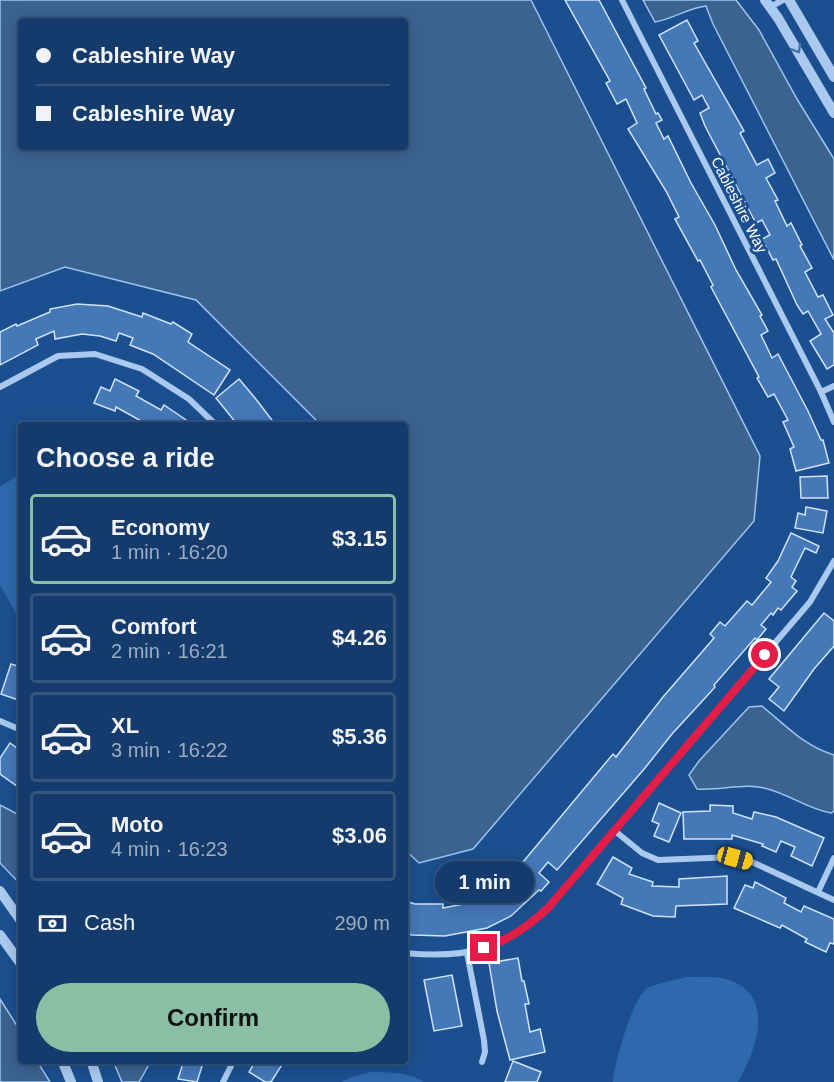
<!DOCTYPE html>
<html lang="en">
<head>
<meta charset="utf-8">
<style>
	body { margin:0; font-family:Helvetica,sans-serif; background:#214673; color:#f1f3f6; height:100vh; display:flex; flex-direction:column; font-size:22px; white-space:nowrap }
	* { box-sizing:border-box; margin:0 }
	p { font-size:20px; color:#9dadc1 }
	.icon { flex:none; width:33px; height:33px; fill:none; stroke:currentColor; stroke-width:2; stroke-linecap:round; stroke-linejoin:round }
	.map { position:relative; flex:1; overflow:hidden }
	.details { position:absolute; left:18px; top:422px; width:390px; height:642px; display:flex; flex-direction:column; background:#143b6b; border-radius:6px; box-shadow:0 3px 15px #0003,0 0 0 2px #33557e }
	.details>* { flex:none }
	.guide { position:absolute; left:18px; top:18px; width:390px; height:132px; border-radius:6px; box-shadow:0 3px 15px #0003,0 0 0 2px #33557e; display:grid; align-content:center; height:132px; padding:0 18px; background:#143b6b }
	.end { position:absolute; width:27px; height:27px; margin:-14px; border:8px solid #e11d48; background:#fff; box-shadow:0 0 0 3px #fff }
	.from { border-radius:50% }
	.bubble { position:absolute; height:42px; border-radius:21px; background:#143b6b; box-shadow:0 3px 15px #0003,0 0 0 2px #33557e; font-size:20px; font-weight:600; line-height:42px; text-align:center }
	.car { position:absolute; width:18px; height:36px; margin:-18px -9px; border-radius:8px; box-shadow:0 0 4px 2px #0007; background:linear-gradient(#f5c518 24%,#345 0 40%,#f5c518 0 76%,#345 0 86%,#f5c518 0) }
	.guide b { display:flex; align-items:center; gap:21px; height:57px; font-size:22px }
	.guide b+b { border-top:2px solid #33557e }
	.guide i { width:15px; height:15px; background:#f1f3f6 }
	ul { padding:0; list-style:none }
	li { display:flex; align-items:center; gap:18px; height:90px; margin:0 12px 9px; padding:0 6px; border:3px solid #33557e; border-radius:6px }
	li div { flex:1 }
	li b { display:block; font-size:22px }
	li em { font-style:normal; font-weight:600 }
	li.selected { border-color:#8abfa5 }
	li>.icon { width:54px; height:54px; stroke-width:1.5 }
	h2 { padding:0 18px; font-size:27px; line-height:72px }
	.pay { display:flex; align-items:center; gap:15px; height:66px; padding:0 18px; font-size:22px }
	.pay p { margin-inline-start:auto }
	.button { display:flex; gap:12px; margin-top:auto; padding:12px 18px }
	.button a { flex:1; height:69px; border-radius:36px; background:#8abfa5; color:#111; font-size:24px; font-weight:600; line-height:69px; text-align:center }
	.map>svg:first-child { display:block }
</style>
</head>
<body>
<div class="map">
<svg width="834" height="1082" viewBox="0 0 834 1082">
	<rect width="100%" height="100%" fill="#1b4f8f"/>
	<g fill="#2e69ad">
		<polygon points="21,473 21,622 0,585 0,487"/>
		<path d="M686 977C701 977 717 975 732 981 776 999 755 1052 738 1082H613C614 1064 632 1001 646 989 652 984 677 980 686 977Z"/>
		<path d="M371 1072C388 1072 409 1072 424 1082H342L351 1077Z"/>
	</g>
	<g fill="#3c6290" stroke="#9cc4f0" stroke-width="1.5" fill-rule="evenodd">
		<path d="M0 0H531L532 2 760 456 754 521 473 849 419 863 405 850V424H320L196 300 65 267 0 291ZM21 21H405V147H21Z"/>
		<path d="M643 0H736L759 30 797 99 834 159V260L713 24 706 6C688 8 673 19 655 22Z"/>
		<path d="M762 706C785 725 804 746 834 755V811L831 813C808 809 790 795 768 789 746 782 720 791 697 789L689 775 699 761 749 707Z"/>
		<polygon points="0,805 21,816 21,885 0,863"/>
		<polygon points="0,999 21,1032 21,1060 37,1061 50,1082 0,1082"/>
		<polygon points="113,1061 151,1061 139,1082 122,1082"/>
	</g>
	<g fill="#4478b7" stroke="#cfe3fa" stroke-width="1.5">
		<polygon points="565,0 599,0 646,88 644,89 656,114 658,113 662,120 656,123 664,139 668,136 691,183 715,225 736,270 762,315 760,316 768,331 761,335 764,341 772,358 778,354 808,411 821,440 823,440 829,463 796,471 790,449 794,447 783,422 788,420 774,394 768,397 757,378 759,377 711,287 713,285 700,260 698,261 675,219 679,217 666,191 628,129 637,123 626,99 617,104 606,83 610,81"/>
		<polygon points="687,20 698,41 694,43 744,131 740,133 757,165 768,159 775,173 766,178 778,200 775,201 787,226 791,223 802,245 800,246 812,268 805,272 818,297 823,295 833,315 825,319 834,333 834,365 827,369 810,341 821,334 808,311 803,314 797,305 776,259 773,260 762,239 770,235 762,220 756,223 751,214 705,126 700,113 709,108 702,95 694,100 659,35"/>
		<polygon points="77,304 108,306 142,317 143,313 171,324 173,322 192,334 188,342 230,370 214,395 153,354 130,345 133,338 119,333 116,341 100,336 82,334 55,339 54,331 36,339 38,345 0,365 0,332 16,324 17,326 50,312 50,309"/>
		<polygon points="115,379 139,391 136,396 161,410 164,405 192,424 141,424 143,422 116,407 115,411 94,403 101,387 110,391"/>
		<polygon points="239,379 255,398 275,424 237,424 216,398"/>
		<polygon points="827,476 828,498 801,498 800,477"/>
		<polygon points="806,507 827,511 823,533 795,528 798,513 805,515"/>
		<polygon points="791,533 819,546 816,553 805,548 791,577 796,581 792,587 797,591 781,610 778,608 773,615 771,613 761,625 766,629 757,640 755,638 714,685 715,687 706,697 672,734 645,768 557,870 548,862 539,873 549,882 541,891 539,890 511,916 487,928 445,936 412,935 405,933 405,901 415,904 443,904 443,908 474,902 470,895 492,885 494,889 518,868 613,754 616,757 663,697 714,638 710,634 720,622 725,626 747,601 752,605 771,582 766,578 778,561"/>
		<polygon points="824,613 834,621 834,646 814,669 784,711 769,699 779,687 769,679"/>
		<polygon points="11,664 21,667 21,701 1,694"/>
		<polygon points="10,743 21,751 21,789 0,774 0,758"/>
		<polygon points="659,803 681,813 669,842 654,836 659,824 652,821"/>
		<polygon points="710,805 733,806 733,813 752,819 754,812 776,817 824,838 812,866 791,856 795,847 781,841 776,852 762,846 763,844 732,835 732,839 684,839 683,812 710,811"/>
		<polygon points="613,857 632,868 629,874 653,882 652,886 679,887 679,879 727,876 727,904 676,906 675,917 653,916 621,904 623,898 597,884"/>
		<polygon points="755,882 786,898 784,903 801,912 804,906 834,919 834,944 830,943 826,952 805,942 807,939 782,925 780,928 734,908 745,885 753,888"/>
		<polygon points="518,958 522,981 524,981 529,1004 525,1004 530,1032 540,1029 545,1052 510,1060 497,1011 489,963"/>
		<polygon points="452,975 462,1026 434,1031 424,980"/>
		<polygon points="184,1060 203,1063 197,1082 178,1079"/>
		<polygon points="256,1060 264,1064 265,1060 285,1060 271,1082 265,1082 249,1072"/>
		<polygon points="513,1061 541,1072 537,1082 505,1082"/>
	</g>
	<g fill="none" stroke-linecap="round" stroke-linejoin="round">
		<g stroke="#a9c9ee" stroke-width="6">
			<polyline points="622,0 821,392 834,422"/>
			<polyline points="770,7 783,0"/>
			<polyline points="0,387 58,356 95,354 142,369 189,399 215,424"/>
			<polyline points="821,392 834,386"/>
			<polyline points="0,721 21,730"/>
			<polyline points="615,831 642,853 658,860 735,857 752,862 834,900"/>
			<polyline points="818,892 834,858"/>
			<path d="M405 953C464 959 504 950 548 908L810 602 834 561"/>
			<polyline points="467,953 484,1040 485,1052 482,1062"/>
			<polyline points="223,1082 234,1060"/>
		</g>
		<g stroke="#a9c9ee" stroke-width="10">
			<polyline points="765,0 778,18 834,113"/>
			<polyline points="789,0 834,77"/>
			<polyline points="0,891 21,921"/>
			<polyline points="0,935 21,964"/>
			<polyline points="62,1060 71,1082"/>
			<polyline points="91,1060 98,1082"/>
		</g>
	</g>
	<defs><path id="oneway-chevron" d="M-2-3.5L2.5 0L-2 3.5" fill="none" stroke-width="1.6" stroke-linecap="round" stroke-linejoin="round" transform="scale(1.5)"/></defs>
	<use stroke="#4674ac" href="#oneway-chevron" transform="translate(797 49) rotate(60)"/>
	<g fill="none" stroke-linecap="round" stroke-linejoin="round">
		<path stroke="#e11d48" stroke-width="8" d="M484 948C509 940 529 926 548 908L765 655"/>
	</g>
	<g text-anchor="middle" stroke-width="6" stroke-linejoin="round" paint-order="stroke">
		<g font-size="15" fill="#fff" stroke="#1b4f8f">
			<text transform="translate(739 205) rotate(63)" y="5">Cableshire Way</text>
		</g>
	</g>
</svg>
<i class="end from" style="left:765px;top:655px"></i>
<i class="end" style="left:484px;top:948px"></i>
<div class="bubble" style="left:435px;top:861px;width:99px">1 min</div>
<i class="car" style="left:735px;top:858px;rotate:105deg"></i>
<div class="guide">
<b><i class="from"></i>Cableshire Way</b>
<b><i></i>Cableshire Way</b>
</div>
<section class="details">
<h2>Choose a ride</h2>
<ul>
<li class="selected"><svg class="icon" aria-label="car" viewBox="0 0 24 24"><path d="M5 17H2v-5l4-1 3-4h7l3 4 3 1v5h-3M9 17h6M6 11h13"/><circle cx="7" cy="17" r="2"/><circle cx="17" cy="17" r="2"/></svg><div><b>Economy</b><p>1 min · 16:20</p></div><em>$3.15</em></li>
<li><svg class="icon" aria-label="car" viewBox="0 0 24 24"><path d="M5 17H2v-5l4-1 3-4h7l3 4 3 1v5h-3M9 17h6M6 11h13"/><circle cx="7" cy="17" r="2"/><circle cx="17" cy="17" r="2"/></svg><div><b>Comfort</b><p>2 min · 16:21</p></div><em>$4.26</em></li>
<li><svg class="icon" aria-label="car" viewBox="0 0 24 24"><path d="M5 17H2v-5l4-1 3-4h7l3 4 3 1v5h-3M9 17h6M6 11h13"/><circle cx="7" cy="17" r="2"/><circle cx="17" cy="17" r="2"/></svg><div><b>XL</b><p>3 min · 16:22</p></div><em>$5.36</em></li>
<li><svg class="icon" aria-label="car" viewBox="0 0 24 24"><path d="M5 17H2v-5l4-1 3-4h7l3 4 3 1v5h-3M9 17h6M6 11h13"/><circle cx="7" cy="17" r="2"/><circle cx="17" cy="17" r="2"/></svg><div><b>Moto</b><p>4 min · 16:23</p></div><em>$3.06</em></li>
</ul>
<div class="pay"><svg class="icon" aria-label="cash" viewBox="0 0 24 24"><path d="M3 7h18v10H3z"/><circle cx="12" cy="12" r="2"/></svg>Cash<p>290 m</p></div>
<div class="button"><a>Confirm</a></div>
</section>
</div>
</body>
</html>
